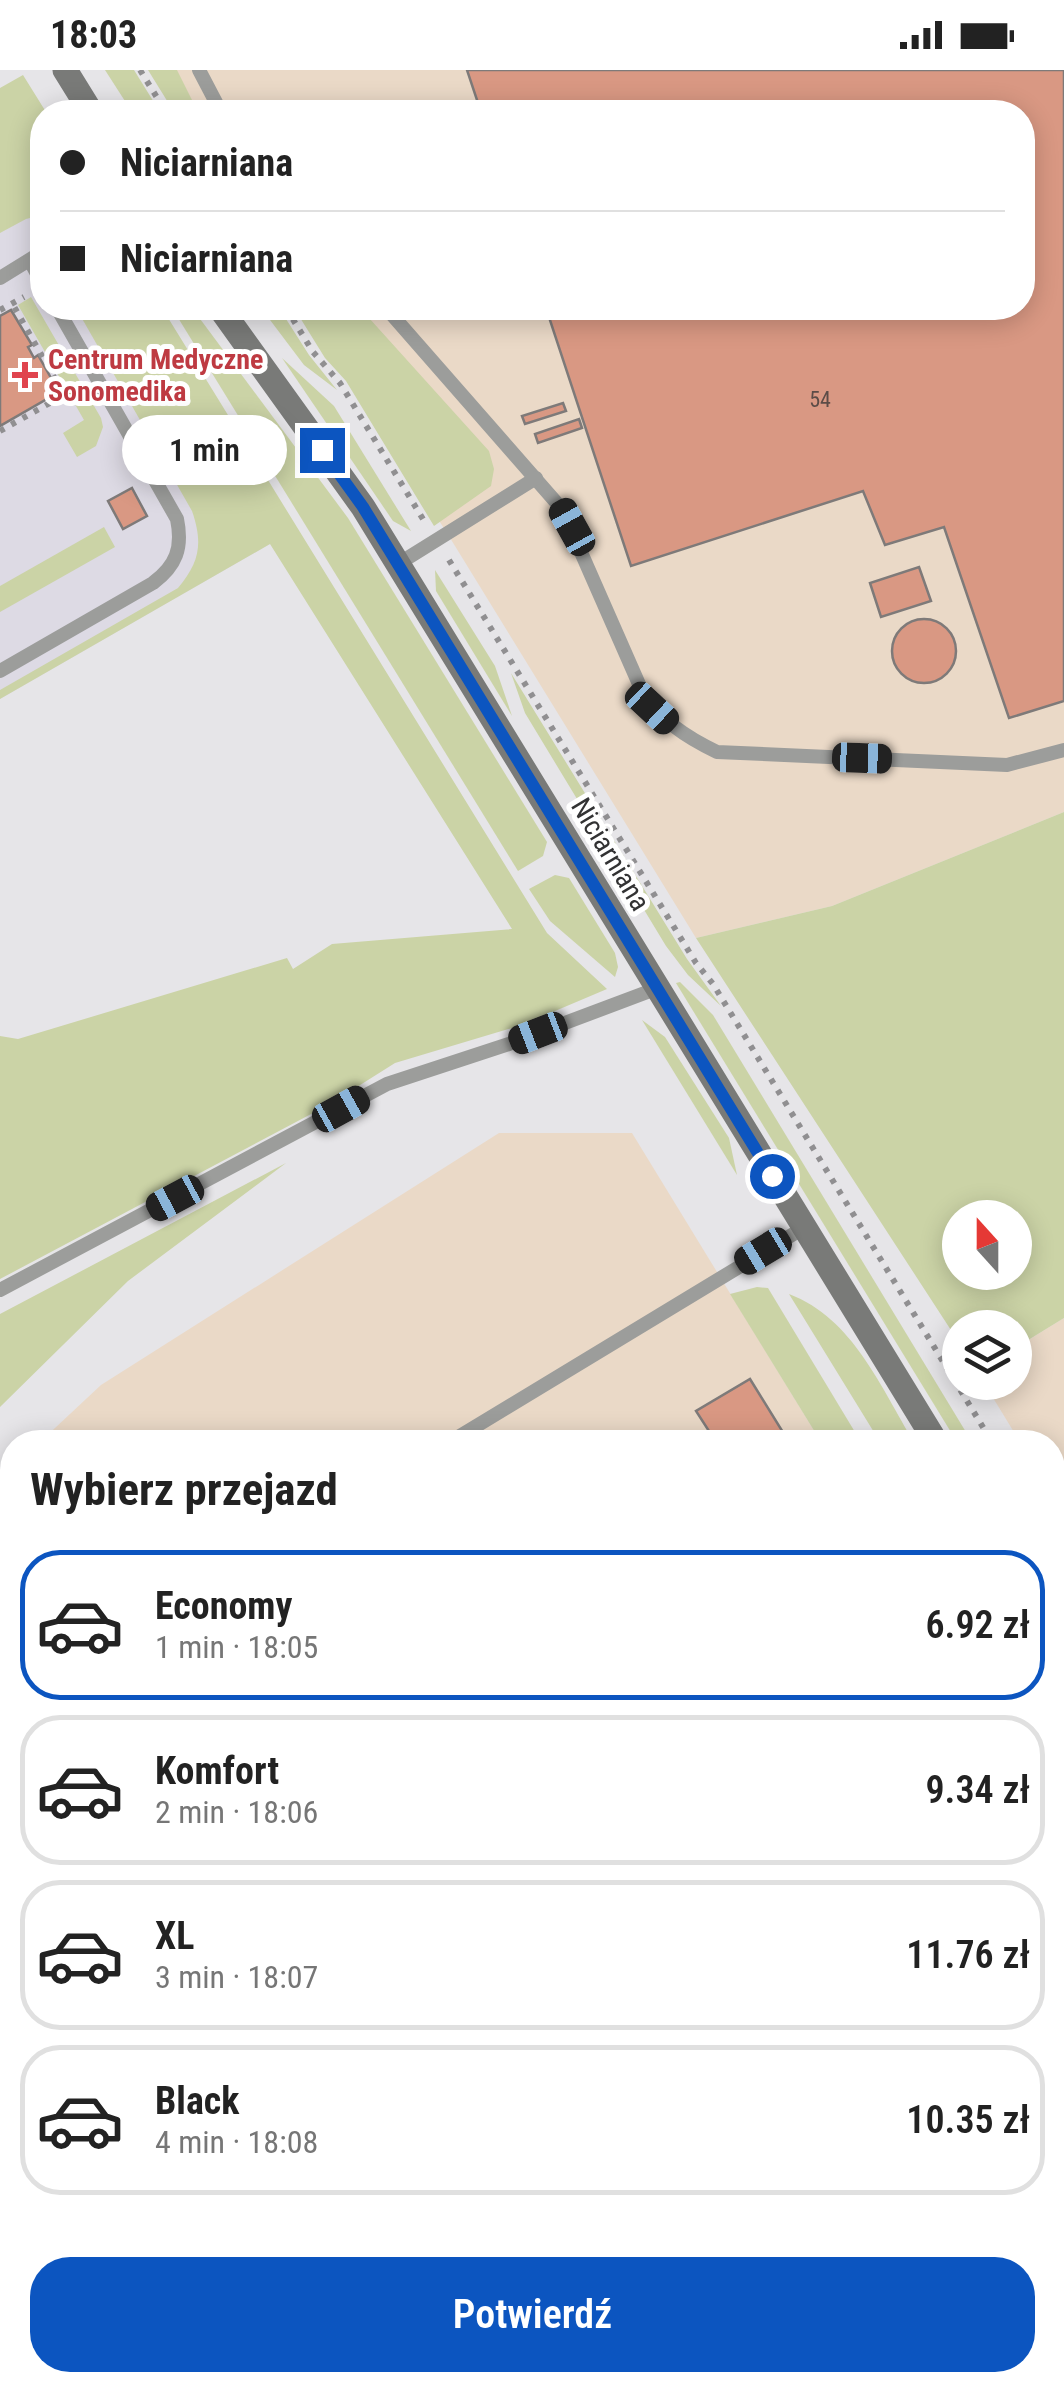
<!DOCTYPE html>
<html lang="pl">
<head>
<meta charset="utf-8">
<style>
	body { margin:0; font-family:"Roboto Condensed",sans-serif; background:#f6f6f6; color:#222; height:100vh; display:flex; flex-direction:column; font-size:38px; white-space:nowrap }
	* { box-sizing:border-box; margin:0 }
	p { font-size:32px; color:#767676 }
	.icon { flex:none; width:55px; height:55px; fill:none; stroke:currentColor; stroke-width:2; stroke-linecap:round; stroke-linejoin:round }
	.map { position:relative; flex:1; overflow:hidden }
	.drawer { position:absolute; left:0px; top:1360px; width:1065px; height:962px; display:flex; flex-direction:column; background:#fff; border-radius:40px 40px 0 0; box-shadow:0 5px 25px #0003 }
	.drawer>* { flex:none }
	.hud { position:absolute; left:30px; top:30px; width:1005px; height:220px; border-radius:40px; box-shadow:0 5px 25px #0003; display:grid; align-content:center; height:220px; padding:0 30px; background:#fff }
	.needle { width:65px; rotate:339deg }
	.fabs { position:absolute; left:942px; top:1130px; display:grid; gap:20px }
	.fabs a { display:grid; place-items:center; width:90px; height:90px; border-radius:50%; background:#fff; box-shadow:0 5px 25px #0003; font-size:50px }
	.end { position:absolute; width:45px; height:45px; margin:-22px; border:12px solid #0c55c0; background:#fff; box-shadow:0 0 0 5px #fff }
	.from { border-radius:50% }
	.bubble { position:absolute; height:70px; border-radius:35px; background:#fff; box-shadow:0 5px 25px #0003; font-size:32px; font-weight:600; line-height:70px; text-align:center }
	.car { position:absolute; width:30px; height:60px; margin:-30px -15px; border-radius:12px; box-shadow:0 0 8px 2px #0007; background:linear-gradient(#222 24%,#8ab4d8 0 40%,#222 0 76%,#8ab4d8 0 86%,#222 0) }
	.hud b { display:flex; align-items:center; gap:35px; height:95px; font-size:38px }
	.hud b+b { border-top:2px solid #e0e0e0 }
	.hud i { width:25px; height:25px; background:#222 }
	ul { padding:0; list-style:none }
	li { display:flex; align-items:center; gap:30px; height:150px; margin:0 20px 15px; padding:0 10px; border:5px solid #e0e0e0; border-radius:40px }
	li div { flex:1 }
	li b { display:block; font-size:38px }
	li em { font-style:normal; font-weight:600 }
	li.selected { border-color:#0c55c0 }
	li>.icon { width:90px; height:90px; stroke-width:1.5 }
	h2 { padding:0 30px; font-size:45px; line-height:120px }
	.cta { display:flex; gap:20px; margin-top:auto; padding:20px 30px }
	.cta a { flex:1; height:115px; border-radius:40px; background:#0c55c0; color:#fff; font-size:40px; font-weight:600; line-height:115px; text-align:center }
	.status { display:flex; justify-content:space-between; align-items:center; height:70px; padding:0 50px; background:#fff; direction:ltr }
	.status svg { height:28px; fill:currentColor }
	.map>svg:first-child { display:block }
</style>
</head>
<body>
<div class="status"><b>18:03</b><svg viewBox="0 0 49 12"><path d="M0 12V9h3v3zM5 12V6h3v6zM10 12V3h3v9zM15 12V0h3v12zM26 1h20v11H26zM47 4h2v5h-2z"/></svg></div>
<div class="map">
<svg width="1064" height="2322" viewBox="0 0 1064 2322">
	<rect width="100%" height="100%" fill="#e6e5e8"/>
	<polygon fill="#dddae4" points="0,22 42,93 42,238 129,238 270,474 0,629"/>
	<g fill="#ead9c7">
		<polygon points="162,0 1064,0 1064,742 832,836 696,868 447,463 301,238 1022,238 1022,42 187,42"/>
		<polygon points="499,1063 632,1063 821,1372 40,1372 101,1315"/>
		<polygon points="1064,1248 1064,1445 1053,1426 1052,1372 1020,1372 984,1313 1015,1312 1015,1278"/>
		<polygon points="12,1398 12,2310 1052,2310 1053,1754 1064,1773 1064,2322 0,2322 0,1410"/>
	</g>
	<g fill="#cbd3a6" fill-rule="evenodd">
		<polygon points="105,0 134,0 160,42 132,42"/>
		<polygon points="148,0 177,0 198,42 174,42"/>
		<polygon points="23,5 46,42 42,42 42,145 26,149 0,163 0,18"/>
		<polygon points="31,227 101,348 103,357 96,376 77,387 63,363 84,350 18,235"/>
		<path d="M76 238H162L547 863 607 919 522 955 395 993 330 1034 0 1209V966L18 969 287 888 293 899 332 874 512 859 270 474 0 629V620L178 518C200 492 203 473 192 441Z"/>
		<polygon points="172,238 192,238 348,448 547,772 543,786 518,801"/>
		<polygon points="261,238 279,238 309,285 337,320 304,295"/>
		<polygon points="294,238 360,238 489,381 494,399 491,416 434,456 346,311 325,288"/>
		<polygon points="282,288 334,336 411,461 393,451"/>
		<polygon points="104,457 115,477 0,542 0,516"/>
		<polygon points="435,500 495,596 512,646 436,521"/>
		<polygon points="511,603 687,889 721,936 688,905 666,876 525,643"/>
		<path d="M1064 742V1248L1015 1278V1258H960V1274L696 868 832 836ZM960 1148H1015V1202H960Z"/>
		<polygon points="555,805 569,808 615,883 618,897 615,907 550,851 529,819"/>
		<polygon points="680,912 713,945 972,1372 957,1372 676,913"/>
		<polygon points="642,950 665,967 729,1068 737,1105"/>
		<polygon points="286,1093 128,1211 0,1337 0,1244"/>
		<polygon points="757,1217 768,1218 861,1372 821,1372 730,1224"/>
		<path d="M789 1224C853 1248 881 1318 914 1372H880Z"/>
	</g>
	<g fill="#d99883" stroke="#7e7a79" stroke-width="2.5">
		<polygon points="467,0 1064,0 1064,631 1009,648 944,457 885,475 863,421 631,496 546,238 1022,238 1022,42 481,42"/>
		<polygon points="11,240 32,275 28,277 34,288 38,285 59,322 0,356 0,246"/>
		<polygon points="563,333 566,341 525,354 522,346"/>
		<polygon points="579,349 582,358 538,373 535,364"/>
		<polygon points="132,418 147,446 123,459 108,431"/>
		<polygon points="919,497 931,531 881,547 870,513"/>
		<circle cx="924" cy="581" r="32"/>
		<polygon points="750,1309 789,1372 716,1372 696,1341"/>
		<polygon points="12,1837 12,2170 0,2177 0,1845"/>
		<polygon points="173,2310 960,2310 941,2322 154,2322"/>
	</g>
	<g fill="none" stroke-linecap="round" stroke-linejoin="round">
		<g stroke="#908f91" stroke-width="6" stroke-dasharray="5 8" stroke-linecap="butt">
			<polyline points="140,0 166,42"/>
			<polyline points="286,238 313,282 340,313 426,454"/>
			<polyline points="0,240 24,227"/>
			<polyline points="0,361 64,325 12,233"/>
			<polyline points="449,490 696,893 713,914 992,1372"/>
			<polyline points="1052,1478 1064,1498"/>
		</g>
		<g stroke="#9c9d9b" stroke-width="14">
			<polyline points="199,0 221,42"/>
			<polyline points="30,191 42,213"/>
			<polyline points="0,208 42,182"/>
			<path d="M386 238 562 439 642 621C660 650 686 667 717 682L1007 695 1064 680"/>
			<polyline points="398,494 536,408"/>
			<path d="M0 601 153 513C176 496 183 478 177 449L57 238"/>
			<polyline points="0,1220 387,1014 509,974 658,918"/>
			<polyline points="450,1372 805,1157"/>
			<polyline points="0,1648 12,1641"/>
			<polyline points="1052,1761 1064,1754"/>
			<polyline points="1052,1862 1064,1881"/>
			<polyline points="62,2322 81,2310"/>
		</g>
		<g stroke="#797a78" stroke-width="25">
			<polyline points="65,0 91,42"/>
			<polyline points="220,238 363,437 936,1372"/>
			<polyline points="1052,1565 1064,1584"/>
		</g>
	</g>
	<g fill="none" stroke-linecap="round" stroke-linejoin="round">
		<polyline stroke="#0c55c0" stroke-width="12" points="322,380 363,437 772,1106"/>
	</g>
	<path fill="#e0444e" stroke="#fff" stroke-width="4" d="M20 290h10v10h10v10h-10v10h-10v-10h-10v-10h10z"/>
	<g text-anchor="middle" stroke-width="10" stroke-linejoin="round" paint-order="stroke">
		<g font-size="22" fill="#5c4c47">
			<text x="820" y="337">54</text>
		</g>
		<g font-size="28" font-weight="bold" fill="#be3a42" stroke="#fff" text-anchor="start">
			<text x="48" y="299">Centrum Medyczne<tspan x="48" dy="32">Sonomedika</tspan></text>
		</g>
		<g font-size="28" fill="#323233" stroke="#fff">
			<text transform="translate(611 784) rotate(59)" y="10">Niciarniana</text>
		</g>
	</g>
</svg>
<div class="fabs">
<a><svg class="needle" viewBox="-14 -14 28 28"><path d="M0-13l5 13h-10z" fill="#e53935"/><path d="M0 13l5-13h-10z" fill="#767676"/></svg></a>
<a><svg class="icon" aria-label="layers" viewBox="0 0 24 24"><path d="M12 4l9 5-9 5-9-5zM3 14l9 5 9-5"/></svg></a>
</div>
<i class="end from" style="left:772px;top:1106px"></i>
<i class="end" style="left:322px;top:380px"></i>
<div class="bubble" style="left:122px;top:345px;width:165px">1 min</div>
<i class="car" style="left:572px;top:457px;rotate:331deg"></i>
<i class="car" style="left:652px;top:638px;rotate:133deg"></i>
<i class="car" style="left:862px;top:688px;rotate:92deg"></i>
<i class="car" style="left:538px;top:963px;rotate:249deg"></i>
<i class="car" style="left:341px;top:1039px;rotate:61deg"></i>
<i class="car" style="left:175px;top:1128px;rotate:242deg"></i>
<i class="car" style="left:763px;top:1181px;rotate:239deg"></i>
<div class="hud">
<b><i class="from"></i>Niciarniana</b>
<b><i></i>Niciarniana</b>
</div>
<section class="drawer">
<h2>Wybierz przejazd</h2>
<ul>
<li class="selected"><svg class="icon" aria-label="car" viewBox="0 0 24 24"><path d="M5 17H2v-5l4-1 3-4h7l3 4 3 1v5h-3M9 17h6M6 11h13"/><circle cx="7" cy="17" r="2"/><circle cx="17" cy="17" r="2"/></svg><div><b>Economy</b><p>1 min · 18:05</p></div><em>6.92 zł</em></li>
<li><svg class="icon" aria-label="car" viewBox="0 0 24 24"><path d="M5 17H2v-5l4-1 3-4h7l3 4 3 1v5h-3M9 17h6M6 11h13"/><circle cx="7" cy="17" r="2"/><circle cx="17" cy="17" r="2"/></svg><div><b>Komfort</b><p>2 min · 18:06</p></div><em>9.34 zł</em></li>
<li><svg class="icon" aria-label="car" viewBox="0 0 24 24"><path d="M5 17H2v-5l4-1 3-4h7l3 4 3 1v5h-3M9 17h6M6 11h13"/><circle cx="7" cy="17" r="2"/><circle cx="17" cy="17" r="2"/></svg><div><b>XL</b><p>3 min · 18:07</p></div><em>11.76 zł</em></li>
<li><svg class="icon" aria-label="car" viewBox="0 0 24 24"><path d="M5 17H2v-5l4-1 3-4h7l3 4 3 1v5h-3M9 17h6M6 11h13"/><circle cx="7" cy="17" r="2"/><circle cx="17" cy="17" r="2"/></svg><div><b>Black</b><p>4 min · 18:08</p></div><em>10.35 zł</em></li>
</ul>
<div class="cta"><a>Potwierdź</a></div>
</section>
</div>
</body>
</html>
